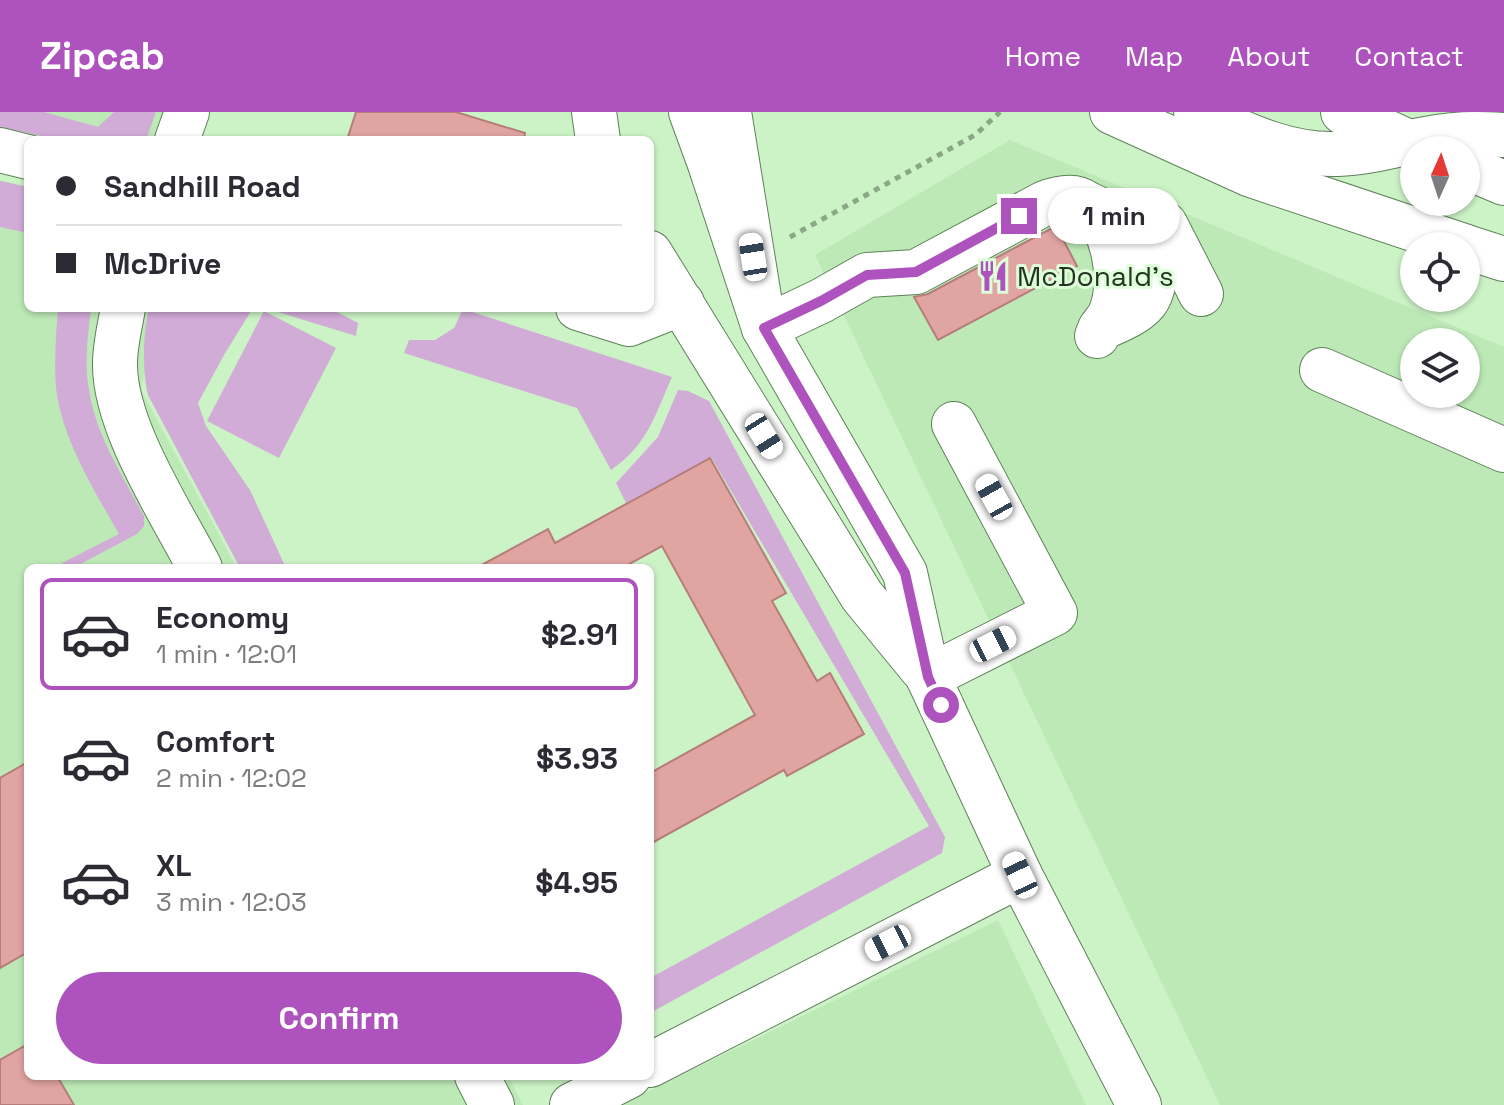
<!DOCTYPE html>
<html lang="en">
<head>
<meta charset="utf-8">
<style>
	body { margin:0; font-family:"Space Grotesk",sans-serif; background:#f7f7f7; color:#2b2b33; height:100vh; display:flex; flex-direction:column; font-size:30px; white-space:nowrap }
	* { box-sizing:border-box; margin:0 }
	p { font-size:26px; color:#7c7c81 }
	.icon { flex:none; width:44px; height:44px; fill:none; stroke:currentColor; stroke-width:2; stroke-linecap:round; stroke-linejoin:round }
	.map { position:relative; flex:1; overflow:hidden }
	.panel { position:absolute; left:24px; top:452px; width:630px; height:516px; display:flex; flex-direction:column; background:#fff; border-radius:12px; box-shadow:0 2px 6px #0004 }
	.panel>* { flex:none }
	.guide { position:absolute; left:24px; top:24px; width:630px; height:176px; border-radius:12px; box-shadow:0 2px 6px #0004; display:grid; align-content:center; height:176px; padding:0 32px; background:#fff }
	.needle { width:52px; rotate:3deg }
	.tools { position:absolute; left:1400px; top:24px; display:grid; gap:16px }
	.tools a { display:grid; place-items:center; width:80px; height:80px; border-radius:50%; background:#fff; box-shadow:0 2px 6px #0004; font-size:40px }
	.end { position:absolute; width:36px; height:36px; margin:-18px; border:10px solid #ae53be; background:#fff; box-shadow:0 0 0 4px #fff }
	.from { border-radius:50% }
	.bubble { position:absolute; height:56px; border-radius:28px; background:#fff; box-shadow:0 2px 6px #0004; font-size:26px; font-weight:600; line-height:56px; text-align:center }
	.car { position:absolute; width:24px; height:48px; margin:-24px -12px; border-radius:10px; box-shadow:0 0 6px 2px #0007; background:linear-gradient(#fff 24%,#345 0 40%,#fff 0 76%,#345 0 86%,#fff 0) }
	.guide b { display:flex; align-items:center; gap:28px; height:76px; font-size:30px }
	.guide b+b { border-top:2px solid #e1e1e2 }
	.guide i { width:20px; height:20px; background:#2b2b33 }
	ul { padding:14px 0 0; list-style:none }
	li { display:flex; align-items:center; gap:24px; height:112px; margin:0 16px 12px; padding:0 16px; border:4px solid transparent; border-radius:12px }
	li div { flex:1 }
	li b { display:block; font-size:30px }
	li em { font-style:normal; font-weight:600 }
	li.selected { border-color:#ae53be }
	li>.icon { width:72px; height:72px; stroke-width:1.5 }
	.primary-button { display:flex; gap:16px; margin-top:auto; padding:16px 32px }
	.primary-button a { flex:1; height:92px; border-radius:48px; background:#ae53be; color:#fff; font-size:32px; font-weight:600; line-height:92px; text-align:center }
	header { display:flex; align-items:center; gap:48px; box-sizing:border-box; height:112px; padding:0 40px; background:#ae53be; color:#fff }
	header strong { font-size:38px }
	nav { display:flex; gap:44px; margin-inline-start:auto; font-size:28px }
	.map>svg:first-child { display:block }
</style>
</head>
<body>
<header>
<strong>Zipcab</strong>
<nav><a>Home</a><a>Map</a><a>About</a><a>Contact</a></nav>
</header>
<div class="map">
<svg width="1504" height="993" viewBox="0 0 1504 993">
	<rect width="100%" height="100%" fill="#ccf3c6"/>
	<g fill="#bde9b7" fill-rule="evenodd">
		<polygon points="0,0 165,0 157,28 35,28 0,20"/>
		<path d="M1010 28 1504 235V993H1220L815 143ZM1414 230H1466V282H1414Z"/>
		<polygon points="0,68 28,75 28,196 157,196 141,278 237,456 28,456 28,964 508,964 523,993 0,993"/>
		<polygon points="998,808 1086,993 621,993"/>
	</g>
	<g fill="#d1acd7">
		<polygon points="0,0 44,0 98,15 114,0 156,0 146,28 60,28 0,15"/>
		<polygon points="0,69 28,75 28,121 0,115"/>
		<path d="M58 196H91C88 223 84 251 89 278 96 324 123 364 144 404V414L137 422 73 456H61L62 451 119 422C94 378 62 327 56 276 54 250 56 222 58 196Z"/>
		<path d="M149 196H253L224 243 198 291 206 314 250 378 286 456H240L148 283C142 259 143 220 149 196Z"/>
		<polygon points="265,196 335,196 335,199 358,211 356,224"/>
		<path d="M463 197 672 265C654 305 648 332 611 358L577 296 404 241 409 228H435L454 216Z"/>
		<polygon points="264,199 336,236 279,346 207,309"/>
		<polygon points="678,278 688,279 709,289 945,725 942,741 650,901 650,866 929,714 711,345 626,391 616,371 658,325"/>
	</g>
	<g fill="#e0a4a1" stroke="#b67d7b" stroke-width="2">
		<polygon points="356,0 456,0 525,21 524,28 347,28"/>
		<polygon points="1056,114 1077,154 938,228 914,185 928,182"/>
		<polygon points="710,346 786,481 772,489 817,569 830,561 864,622 787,664 784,658 650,732 650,661 755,603 662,434 622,456 476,456 548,417 555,431"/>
		<polygon points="28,650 28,840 0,856 0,666"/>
		<polygon points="28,932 28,964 57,964 74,993 0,993 0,948"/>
	</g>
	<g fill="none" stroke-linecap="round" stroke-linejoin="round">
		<defs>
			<g id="minor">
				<polyline points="594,0 598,28"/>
				<polyline points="691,0 710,52 764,216 905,461 928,565 1020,763 1139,993"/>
				<polyline points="177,28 187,0"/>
				<polyline points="0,38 28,45"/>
				<path d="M1088 92C1104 100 1123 107 1137 119 1156 134 1161 175 1143 193 1132 204 1114 210 1100 217L1097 224"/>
				<polyline points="1150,101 1165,112 1201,182"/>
				<polyline points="650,141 862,484 922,557"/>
				<path d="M123 196C120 214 115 233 115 251 114 314 171 400 200 456"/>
				<polyline points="578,196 629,212 682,191"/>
				<path d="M764 216 821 189 867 163 916 160 1045 91C1058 86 1074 82 1086 91 1114 112 1124 171 1110 202 1108 207 1103 212 1100 217"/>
				<polyline points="1322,258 1504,338"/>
				<polyline points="928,565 1055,501 954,312"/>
				<polyline points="650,953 1020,763"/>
				<polyline points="477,964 492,993"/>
				<polyline points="572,993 629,964"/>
			</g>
			<g id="major">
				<polyline points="729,0 764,216"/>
				<polyline points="1112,0 1251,63 1464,134"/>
				<path d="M1196 0C1242 21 1286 44 1338 42 1377 41 1415 26 1454 23 1471 21 1487 22 1504 23"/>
				<polyline points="1343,0 1413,32"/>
				<polyline points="1466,55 1504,71"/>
				<polyline points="1466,135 1504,147"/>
			</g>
		</defs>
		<use href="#minor" stroke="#5e8159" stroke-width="46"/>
		<use href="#major" stroke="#5e8159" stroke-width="46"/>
		<polyline stroke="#8aa886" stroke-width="5" stroke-dasharray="6 6" stroke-linecap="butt" points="790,125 975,23 1000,0"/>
		<use href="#minor" stroke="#fff" stroke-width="44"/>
		<use href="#major" stroke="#fff" stroke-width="44"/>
	</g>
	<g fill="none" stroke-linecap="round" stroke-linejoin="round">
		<polyline stroke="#ae53be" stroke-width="10" points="941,593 928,565 905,461 764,216 821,189 867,163 916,160 1019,104"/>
	</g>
	<defs>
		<symbol id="restaurant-bare" viewBox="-9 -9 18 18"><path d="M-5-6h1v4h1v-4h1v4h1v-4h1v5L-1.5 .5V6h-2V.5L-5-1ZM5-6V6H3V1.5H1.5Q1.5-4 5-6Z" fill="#ae53be" stroke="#defeda" stroke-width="2.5" paint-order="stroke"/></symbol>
	</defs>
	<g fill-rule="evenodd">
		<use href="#restaurant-bare" x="971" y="142" width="44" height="44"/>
	</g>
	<g text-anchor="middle" stroke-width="6" stroke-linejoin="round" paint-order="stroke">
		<g font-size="28" fill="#243322" stroke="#defeda" text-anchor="start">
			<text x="1017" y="174">McDonald's</text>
		</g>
	</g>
</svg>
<div class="tools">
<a><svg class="needle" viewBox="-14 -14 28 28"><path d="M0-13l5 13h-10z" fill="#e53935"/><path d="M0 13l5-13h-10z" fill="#7c7c81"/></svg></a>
<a><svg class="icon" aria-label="locate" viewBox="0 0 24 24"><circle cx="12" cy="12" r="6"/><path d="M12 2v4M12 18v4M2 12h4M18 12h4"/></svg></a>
<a><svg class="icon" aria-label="layers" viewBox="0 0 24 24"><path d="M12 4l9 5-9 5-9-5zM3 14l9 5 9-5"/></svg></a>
</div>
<i class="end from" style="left:941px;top:593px"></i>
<i class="end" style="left:1019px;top:104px"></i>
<div class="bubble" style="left:1048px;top:76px;width:132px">1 min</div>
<i class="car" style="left:753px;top:145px;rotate:351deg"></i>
<i class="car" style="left:764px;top:324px;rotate:148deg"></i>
<i class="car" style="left:994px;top:385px;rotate:331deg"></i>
<i class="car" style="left:993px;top:532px;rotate:63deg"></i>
<i class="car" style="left:1020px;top:763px;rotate:335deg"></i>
<i class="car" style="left:888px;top:831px;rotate:243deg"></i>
<div class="guide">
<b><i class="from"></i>Sandhill Road</b>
<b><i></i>McDrive</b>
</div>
<section class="panel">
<ul>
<li class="selected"><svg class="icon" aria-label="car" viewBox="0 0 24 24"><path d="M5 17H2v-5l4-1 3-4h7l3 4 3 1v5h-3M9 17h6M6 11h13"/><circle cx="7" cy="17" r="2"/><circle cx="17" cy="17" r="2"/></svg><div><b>Economy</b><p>1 min · 12:01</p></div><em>$2.91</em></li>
<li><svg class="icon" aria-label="car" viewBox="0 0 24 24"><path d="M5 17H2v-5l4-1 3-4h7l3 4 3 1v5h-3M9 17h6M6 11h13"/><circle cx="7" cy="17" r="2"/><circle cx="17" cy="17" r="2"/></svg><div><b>Comfort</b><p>2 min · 12:02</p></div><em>$3.93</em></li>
<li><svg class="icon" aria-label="car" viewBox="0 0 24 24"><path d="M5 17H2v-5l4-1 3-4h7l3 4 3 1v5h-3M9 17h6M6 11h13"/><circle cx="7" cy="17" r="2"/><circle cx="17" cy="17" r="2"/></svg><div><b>XL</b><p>3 min · 12:03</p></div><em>$4.95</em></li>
</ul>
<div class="primary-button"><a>Confirm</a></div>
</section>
</div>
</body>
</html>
